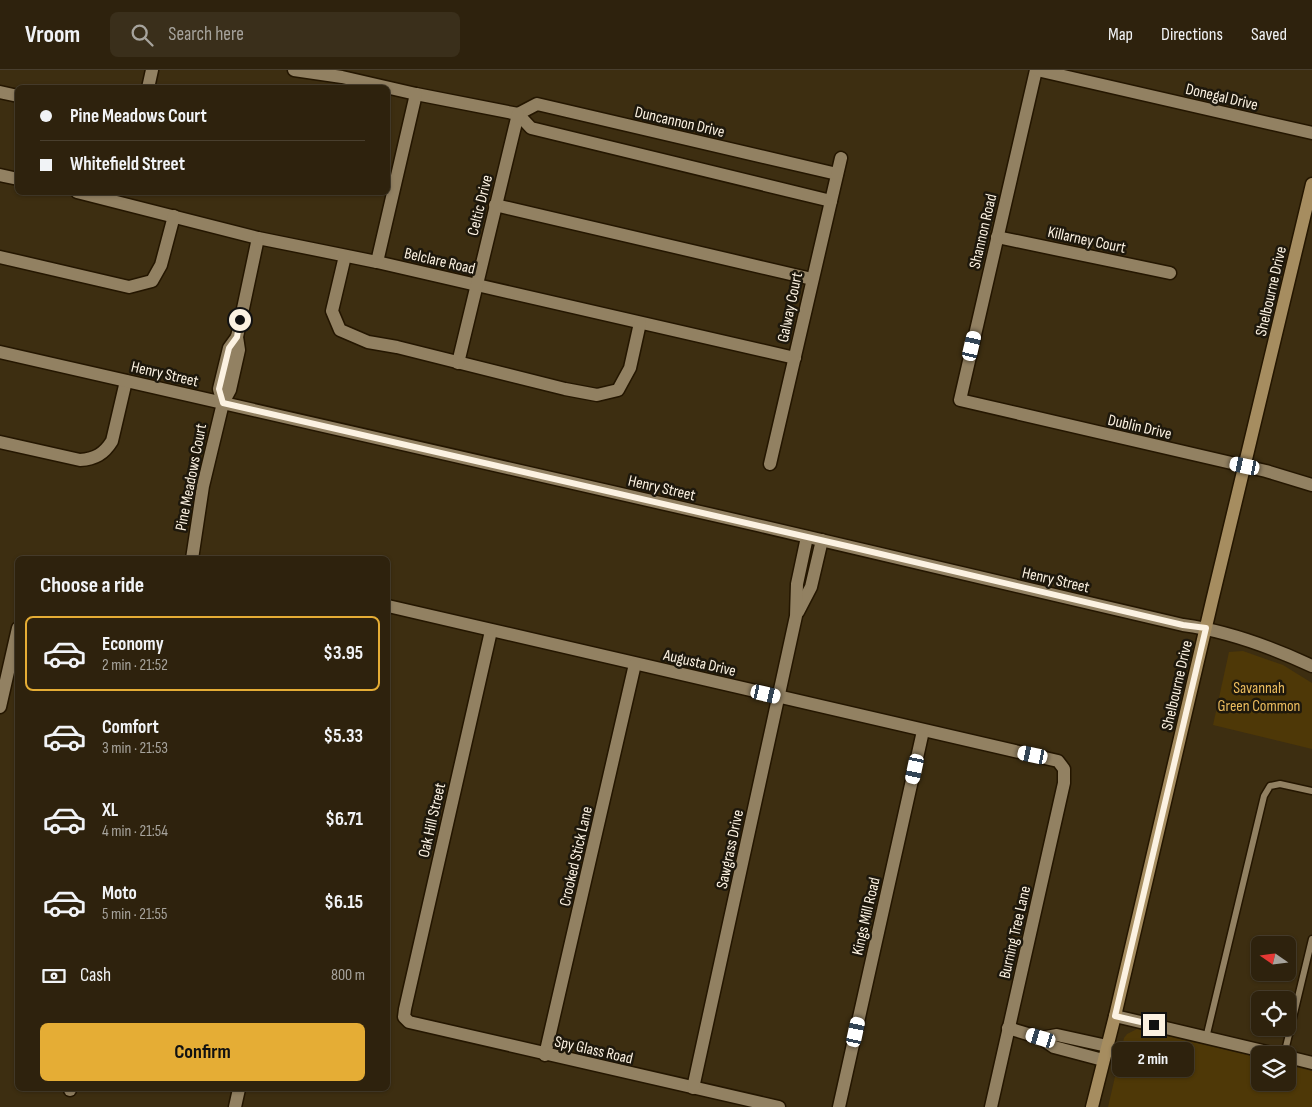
<!DOCTYPE html>
<html lang="en">
<head>
<meta charset="utf-8">
<style>
	body { margin:0; font-family:"Sofia Sans Condensed",sans-serif; background:#3a2f1b; color:#f1f3f6; height:100vh; display:flex; flex-direction:column; font-size:19px; white-space:nowrap }
	* { box-sizing:border-box; margin:0 }
	p { font-size:16px; color:#a7a49d }
	.icon { flex:none; width:28px; height:28px; fill:none; stroke:currentColor; stroke-width:2; stroke-linecap:round; stroke-linejoin:round }
	.map { position:relative; flex:1; overflow:hidden }
	.details { position:absolute; left:15px; top:486px; width:375px; height:535px; display:flex; flex-direction:column; background:#2e220d; border-radius:8px; box-shadow:0 1px 4px #0004,0 0 0 1px #493f2e }
	.details>* { flex:none }
	.guide { position:absolute; left:15px; top:15px; width:375px; height:110px; border-radius:8px; box-shadow:0 1px 4px #0004,0 0 0 1px #493f2e; display:grid; align-content:center; height:110px; padding:0 25px; background:#2e220d }
	.needle { width:32px; rotate:284deg }
	.controls { position:absolute; left:1251px; top:866px; display:grid; gap:10px }
	.controls a { display:grid; place-items:center; width:45px; height:45px; border-radius:8px; background:#2e220d; box-shadow:0 1px 4px #0004,0 0 0 1px #493f2e; font-size:25px }
	.end { position:absolute; width:22px; height:22px; margin:-11px; border:6px solid #fcf2e2; background:#111; box-shadow:0 0 0 2px #111 }
	.from { border-radius:50% }
	.bubble { position:absolute; height:35px; border-radius:8px; background:#2e220d; box-shadow:0 1px 4px #0004,0 0 0 1px #493f2e; font-size:16px; font-weight:700; line-height:35px; text-align:center }
	.car { position:absolute; width:15px; height:30px; margin:-15px -8px; border-radius:6px; box-shadow:0 0 4px 1px #0007; background:linear-gradient(#fff 24%,#345 0 40%,#fff 0 76%,#345 0 86%,#fff 0) }
	.guide b { display:flex; align-items:center; gap:18px; height:48px; font-size:19px }
	.guide b+b { border-top:1px solid #493f2e }
	.guide i { width:12px; height:12px; background:#f1f3f6 }
	ul { padding:0; list-style:none }
	li { display:flex; align-items:center; gap:15px; height:75px; margin:0 10px 8px; padding:0 15px; border:2px solid transparent; border-radius:8px }
	li div { flex:1 }
	li b { display:block; font-size:19px }
	li em { font-style:normal; font-weight:700 }
	li.current { border-color:#e5ad35 }
	li>.icon { width:45px; height:45px; stroke-width:1.5 }
	h2 { padding:0 25px; font-size:22px; line-height:60px }
	.pay { display:flex; align-items:center; gap:12px; height:55px; padding:0 25px; font-size:19px }
	.pay p { margin-inline-start:auto }
	.primary-button { display:flex; gap:10px; margin-top:auto; padding:10px 25px }
	.primary-button a { flex:1; height:58px; border-radius:8px; background:#e5ad35; color:#111; font-size:20px; font-weight:700; line-height:58px; text-align:center }
	header { display:flex; align-items:center; gap:30px; box-sizing:border-box; height:70px; padding:0 25px; background:#2e220d; border-bottom:1px solid #493f2e }
	header strong { font-size:24px }
	nav { display:flex; gap:28px; margin-inline-start:auto; font-size:18px }
	.search { width:350px; height:45px; background:#3a2f1b; display:flex; align-items:center; gap:12px; box-sizing:border-box; padding:0 18px; border-radius:8px; color:#a7a49d; font-size:19px }
	.map>svg:first-child { display:block }
</style>
</head>
<body>
<header>
<strong>Vroom</strong>
<div class="search"><svg class="icon" aria-label="search" viewBox="0 0 24 24"><circle cx="10" cy="10" r="6"/><path d="M15 15l6 6"/></svg>Search here</div>
<nav><a>Map</a><a>Directions</a><a>Saved</a></nav>
</header>
<div class="map">
<svg width="1312" height="1037" viewBox="0 0 1312 1037">
	<rect width="100%" height="100%" fill="#3d2e11"/>
	<g fill="#4e3807">
		<polygon points="1243,581 1283,595 1312,613 1312,679 1213,655 1229,582"/>
		<polygon points="1137,959 1260,988 1260,1012 1288,1012 1288,995 1312,1001 1312,1037 1108,1037 1124,968 1127,964"/>
	</g>
	<g fill="none" stroke-linecap="round" stroke-linejoin="round">
		<defs>
			<g id="service">
				<polyline points="1206,968 1264,726 1270,716 1280,714 1312,721"/>
				<polyline points="1284,985 1312,869"/>
			</g>
			<g id="minor">
				<polyline points="294,0 342,7 416,24 518,44 531,58 831,131"/>
				<polyline points="1036,0 960,330 1266,401 1312,415"/>
				<polyline points="1037,0 1312,63"/>
				<polyline points="148,18 152,0"/>
				<polyline points="0,22 18,26"/>
				<polyline points="518,44 537,34 837,104"/>
				<polyline points="0,105 18,109"/>
				<polyline points="77,122 258,168 377,192 795,288"/>
				<polyline points="495,135 812,209"/>
				<polyline points="997,167 1170,203"/>
				<polyline points="345,186 332,241 340,260 368,272 397,277 565,319 597,325 618,320 630,298 640,253"/>
				<polyline points="0,187 129,217 152,211 161,195 174,146"/>
				<polyline points="377,192 416,24"/>
				<polyline points="458,293 518,44"/>
				<polyline points="223,333 219,319 229,278 237,267"/>
				<path d="M0 372 80 390C95 389 104 384 112 371L126 311"/>
				<polyline points="770,394 841,88"/>
				<polyline points="192,489 203,416 223,333 230,320 239,280 237,267 258,168"/>
				<polyline points="388,536 1058,691 1064,699 1064,713 991,1037"/>
				<polyline points="798,542 811,517 822,470"/>
				<polyline points="491,561 405,939 404,947 409,952 779,1037"/>
				<polyline points="0,637 18,558"/>
				<polyline points="1115,946 1280,985"/>
				<polyline points="1008,958 1041,968 1054,977 1103,990"/>
				<polyline points="1041,968 1057,965 1107,976"/>
				<polyline points="545,985 635,594"/>
				<polyline points="1288,987 1312,993"/>
				<polyline points="693,1018 796,546 797,514 807,467"/>
				<polyline points="70,1020 70,1019"/>
				<polyline points="235,1037 239,1019"/>
				<polyline points="839,1037 923,661"/>
			</g>
			<path id="tertiary" d="M0 282 757 455 1183 555C1229 561 1271 577 1312 596"/>
			<polyline id="secondary" points="1092,1037 1115,946 1212,531 1312,114"/>
		</defs>
		<use href="#service" stroke="#241600" stroke-width="9"/>
		<use href="#minor" stroke="#241600" stroke-width="15"/>
		<use href="#tertiary" stroke="#241600" stroke-width="15"/>
		<use href="#secondary" stroke="#241600" stroke-width="15"/>
		<use href="#service" stroke="#928162" stroke-width="6"/>
		<use href="#minor" stroke="#928162" stroke-width="12"/>
		<use href="#tertiary" stroke="#928162" stroke-width="12"/>
		<use href="#secondary" stroke="#a68d60" stroke-width="12"/>
	</g>
	<g fill="none" stroke-linecap="round" stroke-linejoin="round">
		<polyline stroke="#fcf2e2" stroke-width="6" points="240,250 237,267 229,278 219,319 223,333 851,477 1183,555 1206,558 1115,946 1154,955"/>
	</g>
	<g text-anchor="middle" stroke-width="5" stroke-linejoin="round" paint-order="stroke">
		<g font-size="16" fill="#fcf2e2" stroke="#1e180c">
			<text transform="translate(1222 26) rotate(13)" y="6">Donegal Drive</text>
			<text transform="translate(680 51) rotate(13)" y="6">Duncannon Drive</text>
			<text transform="translate(479 135) rotate(-76)" y="6">Celtic Drive</text>
			<text transform="translate(982 161) rotate(-77)" y="6">Shannon Road</text>
			<text transform="translate(1087 169) rotate(12)" y="6">Killarney Court</text>
			<text transform="translate(440 190) rotate(13)" y="6">Belclare Road</text>
			<text transform="translate(1270 221) rotate(-77)" y="6">Shelbourne Drive</text>
			<text transform="translate(789 237) rotate(-78)" y="6">Galway Court</text>
			<text transform="translate(165 303) rotate(13)" y="6">Henry Street</text>
			<text transform="translate(1140 356) rotate(13)" y="6">Dublin Drive</text>
			<text transform="translate(190 407) rotate(-79)" y="6">Pine Meadows Court</text>
			<text transform="translate(662 417) rotate(13)" y="6">Henry Street</text>
			<text transform="translate(1056 509) rotate(13)" y="6">Henry Street</text>
			<text transform="translate(700 592) rotate(13)" y="6">Augusta Drive</text>
			<text transform="translate(1176 615) rotate(-77)" y="6">Shelbourne Drive</text>
			<text transform="translate(431 750) rotate(-77)" y="6">Oak Hill Street</text>
			<text transform="translate(729 779) rotate(-78)" y="6">Sawgrass Drive</text>
			<text transform="translate(575 786) rotate(-77)" y="6">Crooked Stick Lane</text>
			<text transform="translate(865 846) rotate(-77)" y="6">Kings Mill Road</text>
			<text transform="translate(1014 862) rotate(-77)" y="6">Burning Tree Lane</text>
			<text transform="translate(594 979) rotate(13)" y="6">Spy Glass Road</text>
		</g>
		<g font-size="16" fill="#ecbc5e" stroke="#1e180c">
			<text x="1259" y="623">Savannah<tspan x="1259" dy="18">Green Common</tspan></text>
		</g>
	</g>
</svg>
<div class="controls">
<a><svg class="needle" viewBox="-14 -14 28 28"><path d="M0-13l5 13h-10z" fill="#e53935"/><path d="M0 13l5-13h-10z" fill="#a7a49d"/></svg></a>
<a><svg class="icon" aria-label="locate" viewBox="0 0 24 24"><circle cx="12" cy="12" r="6"/><path d="M12 2v4M12 18v4M2 12h4M18 12h4"/></svg></a>
<a><svg class="icon" aria-label="layers" viewBox="0 0 24 24"><path d="M12 4l9 5-9 5-9-5zM3 14l9 5 9-5"/></svg></a>
</div>
<i class="end from" style="left:240px;top:250px"></i>
<i class="end" style="left:1154px;top:955px"></i>
<div class="bubble" style="left:1112px;top:972px;width:82px">2 min</div>
<i class="car" style="left:972px;top:276px;rotate:13deg"></i>
<i class="car" style="left:1245px;top:396px;rotate:282deg"></i>
<i class="car" style="left:766px;top:624px;rotate:103deg"></i>
<i class="car" style="left:1033px;top:685px;rotate:282deg"></i>
<i class="car" style="left:915px;top:699px;rotate:192deg"></i>
<i class="car" style="left:856px;top:962px;rotate:12deg"></i>
<i class="car" style="left:1041px;top:968px;rotate:287deg"></i>
<div class="guide">
<b><i class="from"></i>Pine Meadows Court</b>
<b><i></i>Whitefield Street</b>
</div>
<section class="details">
<h2>Choose a ride</h2>
<ul>
<li class="current"><svg class="icon" aria-label="car" viewBox="0 0 24 24"><path d="M5 17H2v-5l4-1 3-4h7l3 4 3 1v5h-3M9 17h6M6 11h13"/><circle cx="7" cy="17" r="2"/><circle cx="17" cy="17" r="2"/></svg><div><b>Economy</b><p>2 min · 21:52</p></div><em>$3.95</em></li>
<li><svg class="icon" aria-label="car" viewBox="0 0 24 24"><path d="M5 17H2v-5l4-1 3-4h7l3 4 3 1v5h-3M9 17h6M6 11h13"/><circle cx="7" cy="17" r="2"/><circle cx="17" cy="17" r="2"/></svg><div><b>Comfort</b><p>3 min · 21:53</p></div><em>$5.33</em></li>
<li><svg class="icon" aria-label="car" viewBox="0 0 24 24"><path d="M5 17H2v-5l4-1 3-4h7l3 4 3 1v5h-3M9 17h6M6 11h13"/><circle cx="7" cy="17" r="2"/><circle cx="17" cy="17" r="2"/></svg><div><b>XL</b><p>4 min · 21:54</p></div><em>$6.71</em></li>
<li><svg class="icon" aria-label="car" viewBox="0 0 24 24"><path d="M5 17H2v-5l4-1 3-4h7l3 4 3 1v5h-3M9 17h6M6 11h13"/><circle cx="7" cy="17" r="2"/><circle cx="17" cy="17" r="2"/></svg><div><b>Moto</b><p>5 min · 21:55</p></div><em>$6.15</em></li>
</ul>
<div class="pay"><svg class="icon" aria-label="cash" viewBox="0 0 24 24"><path d="M3 7h18v10H3z"/><circle cx="12" cy="12" r="2"/></svg>Cash<p>800 m</p></div>
<div class="primary-button"><a>Confirm</a></div>
</section>
</div>
</body>
</html>
